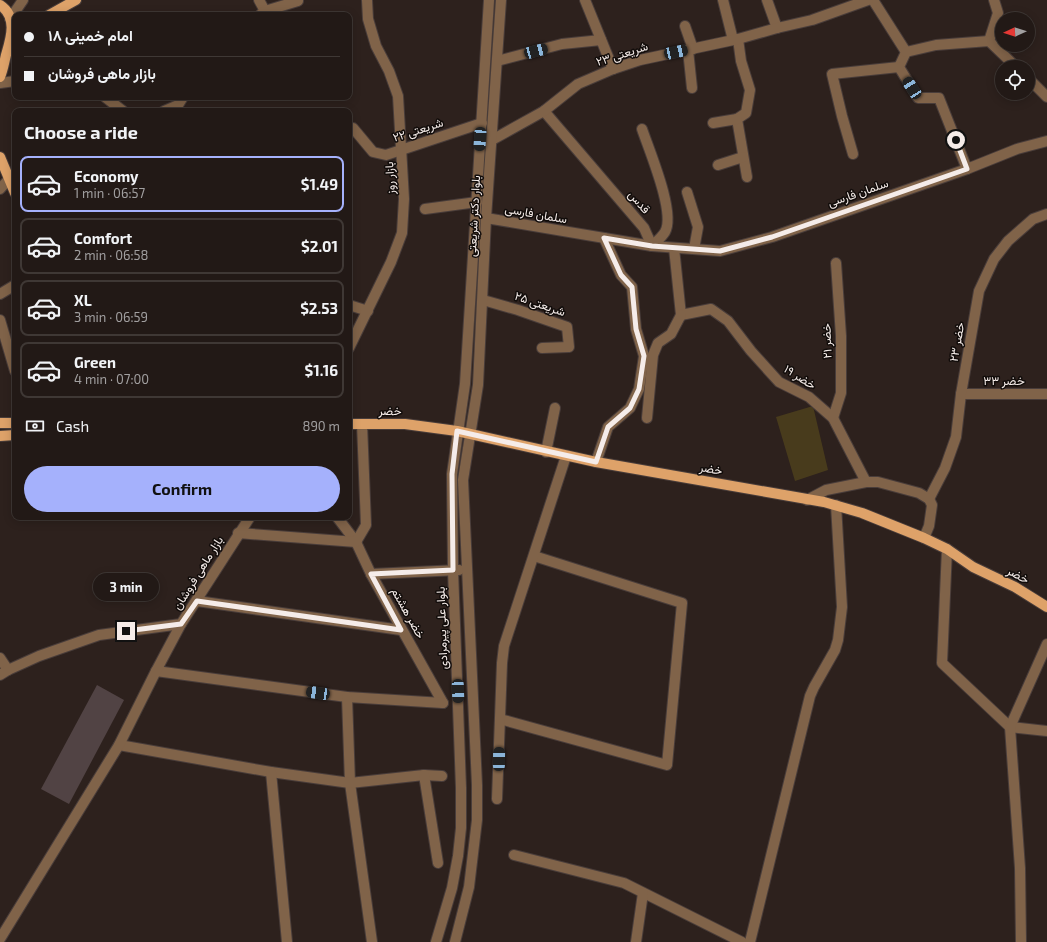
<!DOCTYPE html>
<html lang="en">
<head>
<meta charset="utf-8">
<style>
	body { margin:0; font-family:"Exo 2",Vazirmatn,sans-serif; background:#2a221f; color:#f1f3f6; height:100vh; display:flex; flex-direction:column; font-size:15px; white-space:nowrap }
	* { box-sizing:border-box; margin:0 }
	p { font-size:13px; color:#a2a0a1 }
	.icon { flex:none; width:22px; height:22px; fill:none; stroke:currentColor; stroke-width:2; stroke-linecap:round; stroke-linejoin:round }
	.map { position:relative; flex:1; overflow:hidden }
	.drawer { position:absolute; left:12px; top:108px; width:340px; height:412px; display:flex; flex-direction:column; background:#221916; border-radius:8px; box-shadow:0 2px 10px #0003,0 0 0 1px #3f3835 }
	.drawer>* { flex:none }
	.hud { position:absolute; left:12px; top:12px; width:340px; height:88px; border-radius:8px; box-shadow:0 2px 10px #0003,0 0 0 1px #3f3835; display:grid; align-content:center; height:88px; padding:0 12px; background:#221916 }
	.needle { width:26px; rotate:267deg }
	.fabs { position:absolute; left:995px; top:12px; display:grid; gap:8px }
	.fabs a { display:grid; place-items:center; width:40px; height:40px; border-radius:50%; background:#221916; box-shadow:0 2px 10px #0003,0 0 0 1px #3f3835; font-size:20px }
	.end { position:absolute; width:18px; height:18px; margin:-9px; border:5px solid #f5ece9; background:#111; box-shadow:0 0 0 2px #111 }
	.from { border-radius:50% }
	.bubble { position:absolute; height:28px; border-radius:14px; background:#221916; box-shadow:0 2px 10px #0003,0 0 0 1px #3f3835; font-size:13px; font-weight:700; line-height:28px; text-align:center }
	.car { position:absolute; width:12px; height:24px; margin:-12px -6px; border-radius:5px; box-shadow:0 0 3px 1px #0007; background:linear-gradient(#222 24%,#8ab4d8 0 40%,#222 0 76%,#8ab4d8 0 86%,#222 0) }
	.hud b { display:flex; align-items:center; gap:14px; height:38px; font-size:15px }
	.hud b+b { border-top:1px solid #3f3835 }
	.hud i { width:10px; height:10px; background:#f1f3f6 }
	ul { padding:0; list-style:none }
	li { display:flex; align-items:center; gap:12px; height:56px; margin:0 8px 6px; padding:0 4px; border:2px solid #3f3835; border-radius:8px }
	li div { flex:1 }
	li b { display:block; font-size:15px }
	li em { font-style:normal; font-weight:700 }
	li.on { border-color:#a5b1fc }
	li>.icon { width:36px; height:36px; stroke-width:1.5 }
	h2 { padding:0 12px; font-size:18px; line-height:48px }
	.pay { display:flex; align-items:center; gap:10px; height:44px; padding:0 12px; font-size:15px }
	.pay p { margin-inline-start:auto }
	.button { display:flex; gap:8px; margin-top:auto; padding:8px 12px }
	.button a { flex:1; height:46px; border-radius:24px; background:#a5b1fc; color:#111; font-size:16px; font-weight:700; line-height:46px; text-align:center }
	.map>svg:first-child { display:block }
</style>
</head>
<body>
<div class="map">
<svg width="1047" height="942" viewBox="0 0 1047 942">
	<rect width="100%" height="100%" fill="#2d211d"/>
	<polygon fill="#483b1c" points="813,406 828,470 795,481 776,417"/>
	<polygon fill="#514344" points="97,685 124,700 69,804 41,789"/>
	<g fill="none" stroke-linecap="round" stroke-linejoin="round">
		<defs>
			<g id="minor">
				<polyline points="259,0 265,11"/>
				<polyline points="585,0 613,69"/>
				<polyline points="723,0 733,40"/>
				<polyline points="767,0 777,28"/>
				<polyline points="873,0 906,52 899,67 918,98 939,98 967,169"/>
				<polyline points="260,15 265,11 298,1"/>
				<polyline points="10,19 23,0"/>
				<polyline points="685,26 693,49"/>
				<polyline points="738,39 741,61 750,90 746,113 737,119 747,177"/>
				<polyline points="989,41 998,13 994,0"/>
				<polyline points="688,50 692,88"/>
				<polyline points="906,52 936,45 989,41 1016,67"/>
				<polyline points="497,61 562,44 601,40"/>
				<polyline points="1028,78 1047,97"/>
				<polyline points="0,83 15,81"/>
				<polyline points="105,97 123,111"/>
				<polyline points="164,111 178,105 183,97"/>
				<polyline points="544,111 644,228 652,246"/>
				<polyline points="713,123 737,119"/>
				<polyline points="349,128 353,128 373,152 386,155 482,123"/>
				<path d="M642 129C649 150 676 213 665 232 662 237 656 242 652 246"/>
				<polyline points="492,140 544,111 578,84 613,69 640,60 738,39 777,28 812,20 868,0"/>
				<polyline points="853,154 842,116 832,74 899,67"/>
				<polyline points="718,165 743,157"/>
				<polyline points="0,189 9,179"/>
				<polyline points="687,192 698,227 694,249"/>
				<polyline points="425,209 477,202"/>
				<polyline points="486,218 652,246 720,251 772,237 967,169 1017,149 1047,141"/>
				<polyline points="674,248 681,315"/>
				<polyline points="0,294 15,285"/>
				<polyline points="483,300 518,310 567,327 569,347 542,348"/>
				<polyline points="349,305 368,311"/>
				<polyline points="681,315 711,309 728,321 751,351 779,382 809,397 833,418 866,482"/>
				<polyline points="0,320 15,371"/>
				<polyline points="349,348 391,262 402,233 404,199 398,96 389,71 376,46 368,19 367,0"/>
				<polyline points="961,394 1047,394"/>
				<polyline points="647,418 653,355 658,343 671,334 681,315"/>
				<polyline points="833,418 841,393 841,336 836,263"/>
				<polyline points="546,452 555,408"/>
				<polyline points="596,462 608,427 630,408 639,389 644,356 636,329 632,287 621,275 604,238"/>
				<polyline points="929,499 945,468 956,437 961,394 979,291 994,259 1008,241 1033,219 1047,214"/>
				<polyline points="807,500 826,490 866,482 878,482 919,493 929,499 932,505 929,526 924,538"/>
				<polyline points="337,517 356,542 371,574 443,703"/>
				<polyline points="238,533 356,542 366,525 362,424"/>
				<polyline points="947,549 942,663 1010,727 1047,731"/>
				<polyline points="371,574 459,570"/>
				<polyline points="197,601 401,630"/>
				<polyline points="0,658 8,670"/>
				<polyline points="156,671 347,697 443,703"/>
				<polyline points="0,675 8,670 39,656 99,635 181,624 250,517"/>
				<polyline points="347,697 350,783 372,942"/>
				<polyline points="500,719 667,765 682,603 534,556"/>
				<polyline points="119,745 271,772 350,783 424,775 442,776"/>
				<polyline points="271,772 287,942"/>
				<polyline points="424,775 438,863"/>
				<polyline points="497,799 502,663 504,646 566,456"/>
				<polyline points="514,855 624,883 742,942"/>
				<polyline points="0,939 119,745 156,671 181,624"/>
				<polyline points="436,942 452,888 458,856 461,828 461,788 453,570 452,474 465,384 489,0"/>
				<polyline points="455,942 469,887 477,820 477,785 463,480 478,385 486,218 501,0"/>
				<polyline points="636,942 643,893"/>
				<polyline points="750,942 810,696 814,687 835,650 838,640 842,607 836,505"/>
				<polyline points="1021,942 1020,868 1010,727 1047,644"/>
			</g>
			<g id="major">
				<path d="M0 5C18 17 11 38 6 55 4 63 3 70 0 77"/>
				<polyline points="49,15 76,0"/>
				<polyline points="0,157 15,193"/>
				<polyline points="0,423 15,423"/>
				<polyline points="349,424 405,424 457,431 596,462 824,502 862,513 924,538 947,549 973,567 1015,587 1047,607"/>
				<polyline points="0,436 15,435"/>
			</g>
		</defs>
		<use href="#minor" stroke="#493d3a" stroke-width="12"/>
		<use href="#major" stroke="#493d3a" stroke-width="12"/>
		<use href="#minor" stroke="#806349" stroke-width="10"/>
		<use href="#major" stroke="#dea269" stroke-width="10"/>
	</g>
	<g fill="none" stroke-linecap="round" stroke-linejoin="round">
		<polyline stroke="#f5ece9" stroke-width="5" points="126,631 181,624 197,601 401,630 371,574 453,570 452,474 457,431 596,462 608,427 630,408 639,389 644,356 636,329 632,287 621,275 604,238 652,246 720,251 772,237 967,169 956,140"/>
	</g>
	<g text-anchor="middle" stroke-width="3" stroke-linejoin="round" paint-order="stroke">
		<g font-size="12" fill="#f5ece9" stroke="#110c0a">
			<text transform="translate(622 54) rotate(-18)" y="4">شریعتی ۲۳</text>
			<text transform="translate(418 130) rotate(-18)" y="4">شریعتی ۲۲</text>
			<text transform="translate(390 178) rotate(-93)" y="4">بازار روز</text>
			<text transform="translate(858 193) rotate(-19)" y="4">سلمان فارسی</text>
			<text transform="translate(639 202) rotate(49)" y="4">قدس</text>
			<text transform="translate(536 214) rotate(10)" y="4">سلمان فارسی</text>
			<text transform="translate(474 216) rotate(-87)" y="4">بلوار دکتر شریعتی</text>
			<text transform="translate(540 304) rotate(19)" y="4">شریعتی ۲۵</text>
			<text transform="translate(827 341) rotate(-92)" y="4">خضر ۲۱</text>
			<text transform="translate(957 342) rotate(-80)" y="4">خضر ۲۳</text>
			<text transform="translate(800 377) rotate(32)" y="4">خضر ۱۹</text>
			<text x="1004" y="385">خضر ۳۳</text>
			<text transform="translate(390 411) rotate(1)" y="4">خضر</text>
			<text transform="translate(711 469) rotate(10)" y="4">خضر</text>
			<text transform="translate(198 573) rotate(-58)" y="4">بازار ماهی فروشان</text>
			<text transform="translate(1018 575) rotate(28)" y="4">خضر</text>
			<text transform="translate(408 613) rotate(61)" y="4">خضر هشتم</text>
			<text transform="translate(442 628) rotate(-92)" y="4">بلوار علی پیرمرادی</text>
		</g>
	</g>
</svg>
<div class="fabs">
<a><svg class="needle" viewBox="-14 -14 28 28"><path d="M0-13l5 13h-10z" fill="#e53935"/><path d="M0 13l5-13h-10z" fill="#a2a0a1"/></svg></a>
<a><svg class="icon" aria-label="locate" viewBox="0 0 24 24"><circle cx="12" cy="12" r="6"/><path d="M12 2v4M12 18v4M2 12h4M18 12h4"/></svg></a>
</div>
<i class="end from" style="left:956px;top:140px"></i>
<i class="end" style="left:126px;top:631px"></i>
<div class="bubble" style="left:93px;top:573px;width:66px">3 min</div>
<i class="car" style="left:536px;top:51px;rotate:75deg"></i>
<i class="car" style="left:676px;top:52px;rotate:78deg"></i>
<i class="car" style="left:912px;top:88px;rotate:327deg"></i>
<i class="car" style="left:480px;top:139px;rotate:184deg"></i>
<i class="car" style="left:458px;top:691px;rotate:178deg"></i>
<i class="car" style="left:318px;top:693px;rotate:278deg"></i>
<i class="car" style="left:499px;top:759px;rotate:1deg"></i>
<div class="hud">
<b><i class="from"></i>امام خمینی ۱۸</b>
<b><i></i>بازار ماهی فروشان</b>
</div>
<section class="drawer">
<h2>Choose a ride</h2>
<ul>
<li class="on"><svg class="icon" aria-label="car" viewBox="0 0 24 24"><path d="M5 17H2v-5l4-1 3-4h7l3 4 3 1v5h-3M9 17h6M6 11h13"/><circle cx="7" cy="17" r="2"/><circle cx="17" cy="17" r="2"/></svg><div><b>Economy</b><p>1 min · 06:57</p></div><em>$1.49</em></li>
<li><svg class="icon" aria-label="car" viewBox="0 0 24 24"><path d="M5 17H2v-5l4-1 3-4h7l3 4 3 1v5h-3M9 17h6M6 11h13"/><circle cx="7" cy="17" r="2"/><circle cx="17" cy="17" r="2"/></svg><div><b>Comfort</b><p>2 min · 06:58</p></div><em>$2.01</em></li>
<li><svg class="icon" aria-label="car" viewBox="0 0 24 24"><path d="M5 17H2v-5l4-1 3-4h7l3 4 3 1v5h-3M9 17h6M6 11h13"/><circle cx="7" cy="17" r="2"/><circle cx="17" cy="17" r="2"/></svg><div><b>XL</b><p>3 min · 06:59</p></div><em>$2.53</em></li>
<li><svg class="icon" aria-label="car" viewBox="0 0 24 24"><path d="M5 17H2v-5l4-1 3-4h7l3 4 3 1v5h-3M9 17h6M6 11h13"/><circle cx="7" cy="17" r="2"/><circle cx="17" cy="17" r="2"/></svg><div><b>Green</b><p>4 min · 07:00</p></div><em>$1.16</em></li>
</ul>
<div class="pay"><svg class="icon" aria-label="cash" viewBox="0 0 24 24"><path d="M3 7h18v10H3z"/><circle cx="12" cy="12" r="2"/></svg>Cash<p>890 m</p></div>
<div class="button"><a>Confirm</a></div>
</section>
</div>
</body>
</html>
